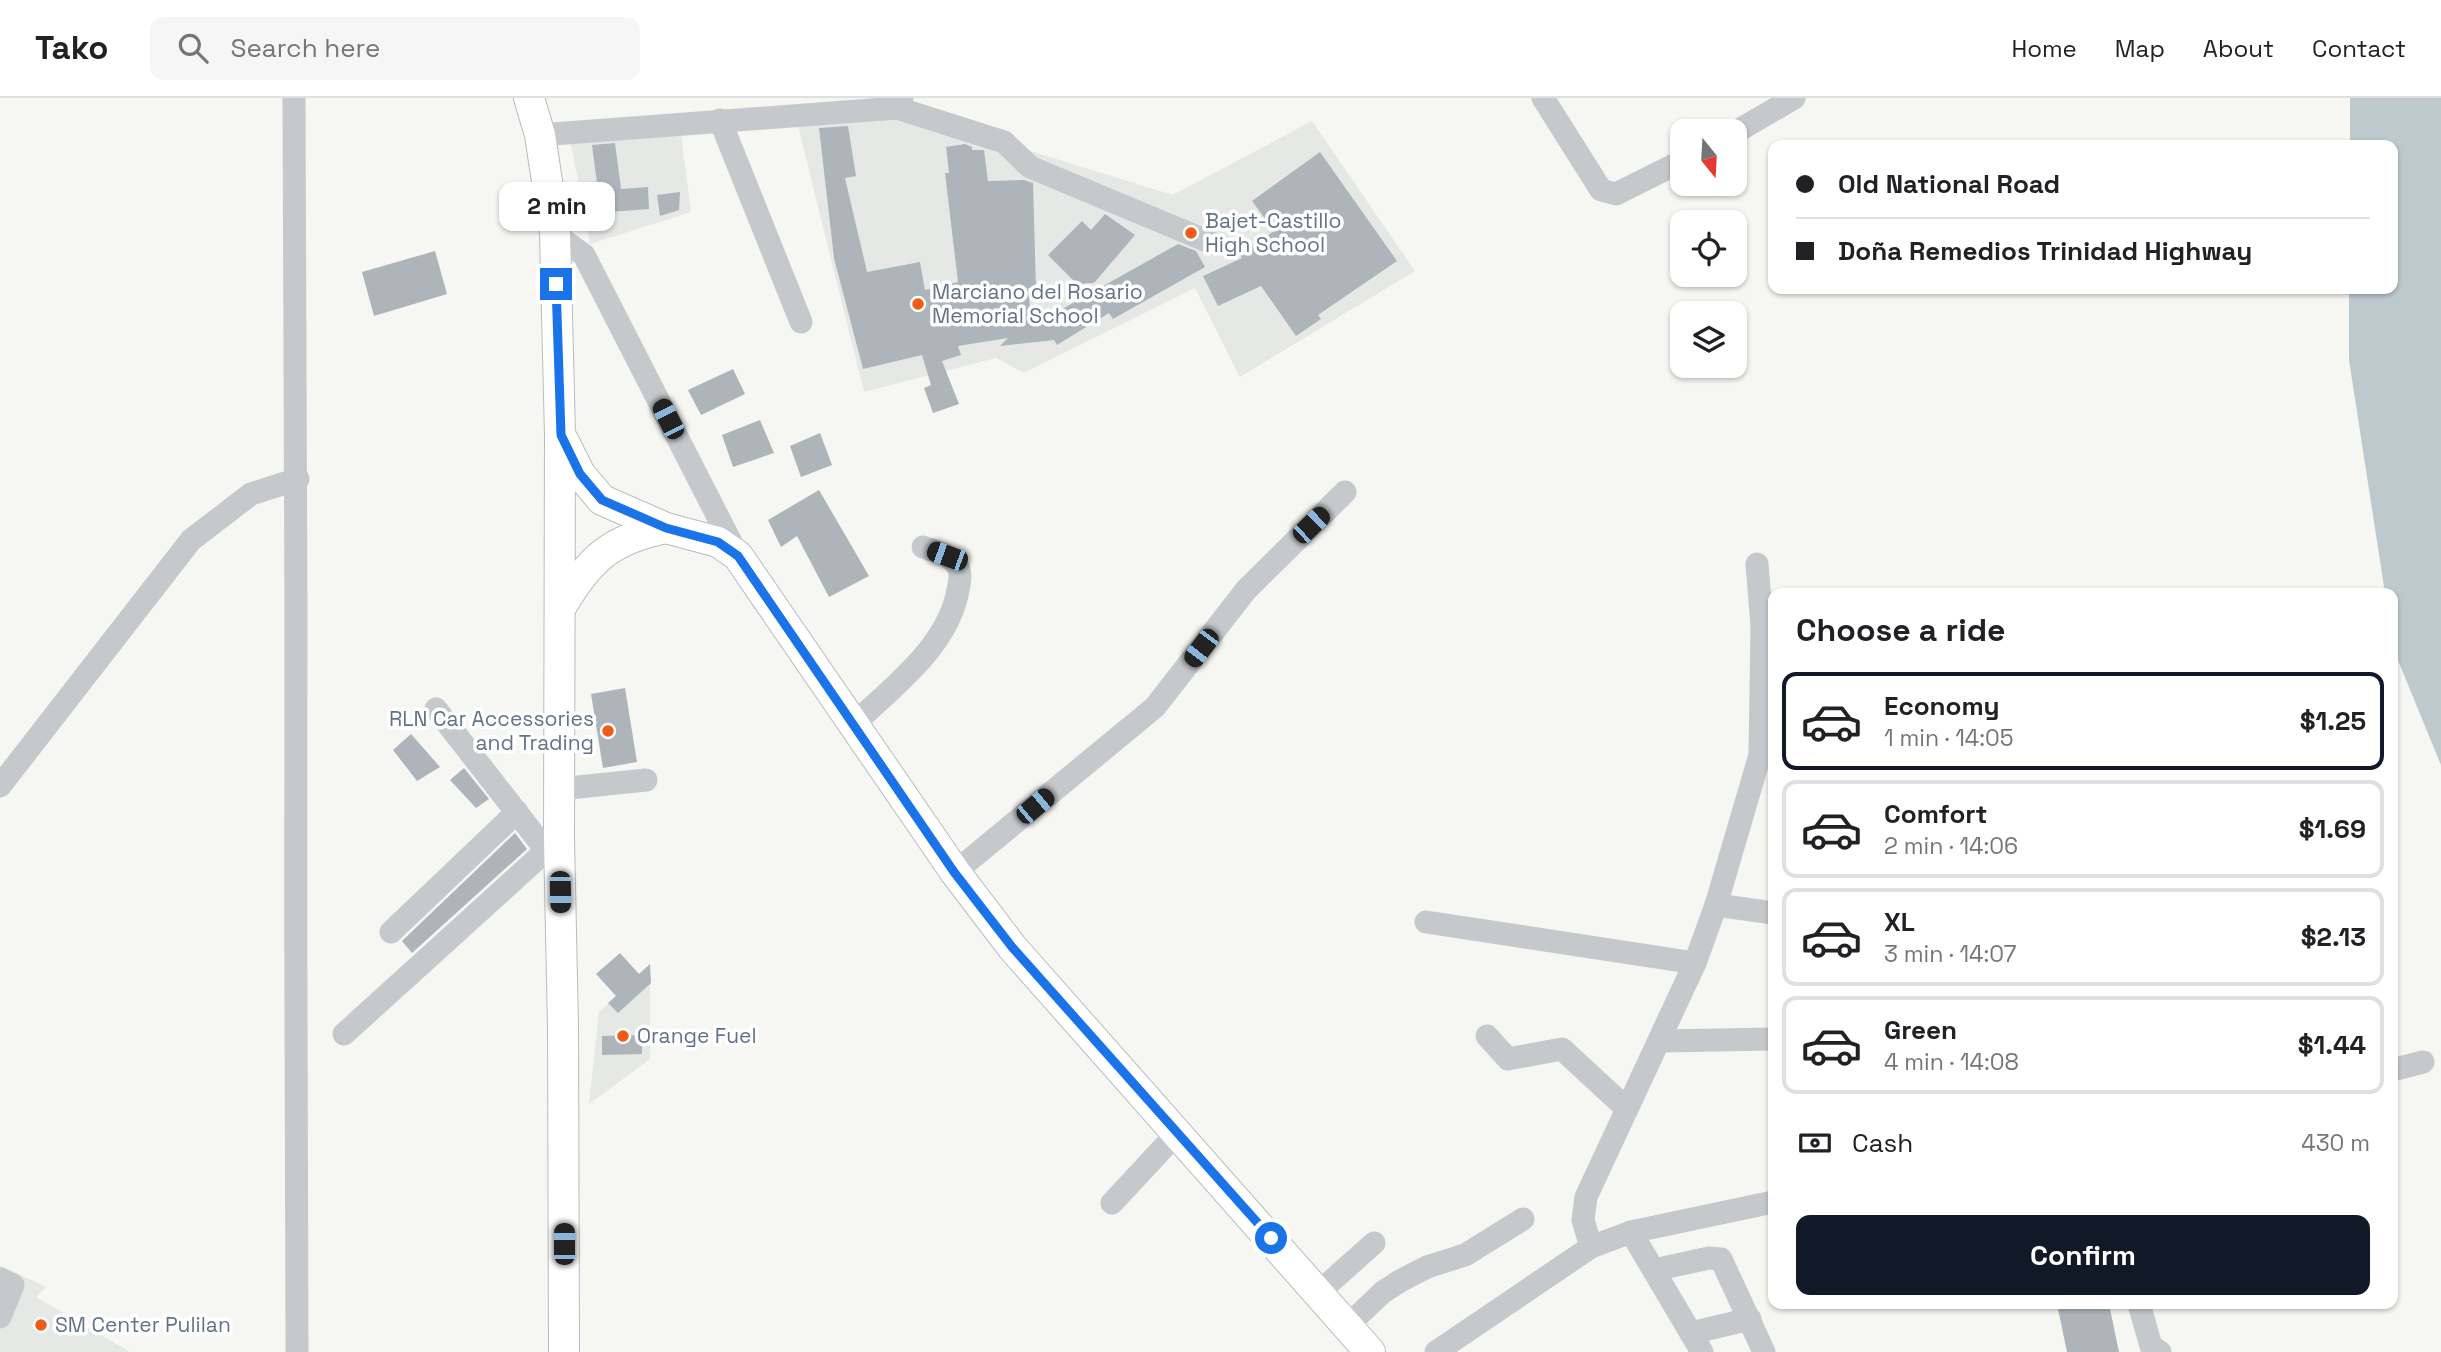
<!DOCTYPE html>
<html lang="en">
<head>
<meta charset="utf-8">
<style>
	body { margin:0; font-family:"Space Grotesk",sans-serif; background:#f6f6f6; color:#202124; height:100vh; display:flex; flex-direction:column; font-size:26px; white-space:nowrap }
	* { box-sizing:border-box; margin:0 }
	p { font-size:23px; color:#757577 }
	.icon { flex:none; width:38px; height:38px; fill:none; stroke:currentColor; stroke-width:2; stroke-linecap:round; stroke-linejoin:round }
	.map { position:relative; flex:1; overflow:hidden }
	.panel { position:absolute; left:1768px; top:490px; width:630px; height:721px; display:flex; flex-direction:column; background:#fff; border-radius:14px; box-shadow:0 2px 5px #0004 }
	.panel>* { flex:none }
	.guide { position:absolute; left:1768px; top:42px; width:630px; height:154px; border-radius:14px; box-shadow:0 2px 5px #0004; display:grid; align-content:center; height:154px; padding:0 28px; background:#fff }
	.needle { width:46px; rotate:162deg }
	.fabs { position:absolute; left:1670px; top:21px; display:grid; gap:14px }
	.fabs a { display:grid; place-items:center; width:77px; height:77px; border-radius:14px; background:#fff; box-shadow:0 2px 5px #0004; font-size:35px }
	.end { position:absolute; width:32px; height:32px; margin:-16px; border:9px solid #1a73e8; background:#fff; box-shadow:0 0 0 4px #fff }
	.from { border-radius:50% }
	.bubble { position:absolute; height:49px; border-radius:14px; background:#fff; box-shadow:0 2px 5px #0004; font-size:23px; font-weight:800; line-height:49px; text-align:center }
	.car { position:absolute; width:21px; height:42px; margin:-21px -10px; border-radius:9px; box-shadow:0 0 5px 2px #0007; background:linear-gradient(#222 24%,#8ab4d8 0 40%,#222 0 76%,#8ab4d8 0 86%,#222 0) }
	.guide b { display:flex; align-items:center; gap:24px; height:66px; font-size:26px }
	.guide b+b { border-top:2px solid #e0e0e0 }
	.guide i { width:18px; height:18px; background:#202124 }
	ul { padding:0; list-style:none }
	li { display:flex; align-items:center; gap:21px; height:98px; margin:0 14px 10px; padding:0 14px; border:4px solid #e0e0e0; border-radius:14px }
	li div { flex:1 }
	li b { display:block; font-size:26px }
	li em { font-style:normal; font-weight:800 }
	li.on { border-color:#111827 }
	li>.icon { width:63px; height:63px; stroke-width:1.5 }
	h2 { padding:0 28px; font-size:32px; line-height:84px }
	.pay { display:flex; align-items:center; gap:18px; height:77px; padding:0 28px; font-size:26px }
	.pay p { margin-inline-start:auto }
	.button { display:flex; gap:14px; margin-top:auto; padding:14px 28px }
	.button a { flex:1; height:80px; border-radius:14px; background:#111827; color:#fff; font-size:28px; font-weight:800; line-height:80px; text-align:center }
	header { display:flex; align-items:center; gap:42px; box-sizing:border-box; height:98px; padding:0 35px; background:#fff; border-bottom:2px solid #e0e0e0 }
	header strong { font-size:33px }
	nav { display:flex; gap:38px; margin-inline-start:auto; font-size:24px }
	.search { width:490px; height:63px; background:#f6f6f6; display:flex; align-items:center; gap:18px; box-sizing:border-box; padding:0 24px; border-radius:14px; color:#757577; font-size:26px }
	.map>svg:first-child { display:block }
</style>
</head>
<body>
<header>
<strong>Tako</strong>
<div class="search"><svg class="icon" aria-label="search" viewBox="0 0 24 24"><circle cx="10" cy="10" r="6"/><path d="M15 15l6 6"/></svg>Search here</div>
<nav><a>Home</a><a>Map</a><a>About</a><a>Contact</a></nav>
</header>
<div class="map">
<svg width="2441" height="1254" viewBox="0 0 2441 1254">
	<rect width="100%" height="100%" fill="#f6f6f2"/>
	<g fill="#e6e8e6">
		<polygon points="914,17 1173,97 1312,23 1415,173 1240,279 1195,190 1024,275 996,260 864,294 797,24"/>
		<polygon points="680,29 691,114 590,146 570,41"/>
		<polygon points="650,866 650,961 589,1006 599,914"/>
		<polygon points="0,1167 46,1189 36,1199 130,1254 0,1254"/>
	</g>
	<polygon fill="#bec9ce" points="2350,0 2441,0 2441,667 2395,555 2392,495 2385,495 2349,262 2349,191 2392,191 2392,47 2350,47"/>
	<g fill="#adb5bb">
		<polygon points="848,28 856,78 845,80 867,174 920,164 925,192 958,184 945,75 949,75 946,49 965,46 972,49 972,52 984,52 988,83 1024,82 1033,85 1036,190 1028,190 1032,228 1178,146 1196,153 1205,169 1113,221 1109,215 1057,247 1054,242 1000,248 1008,240 958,248 961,257 942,263 959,306 933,315 924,290 931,287 922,257 863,271 834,160 819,30"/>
		<polygon points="615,45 621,91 648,89 649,111 596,115 594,93 598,93 592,47"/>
		<polygon points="1320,54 1397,163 1318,217 1321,221 1296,238 1261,188 1218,208 1203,178 1242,160 1240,157 1274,133 1252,103"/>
		<polygon points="680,94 679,112 660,118 657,97"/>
		<polygon points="1105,116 1135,137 1094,185 1077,186 1048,157 1082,123 1091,132"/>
		<polygon points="435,153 447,196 374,218 362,174"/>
		<polygon points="733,271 745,296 701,317 688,292"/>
		<polygon points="760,322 774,355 733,369 722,337"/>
		<polygon points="820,335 832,367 801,379 790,348"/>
		<polygon points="819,392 869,478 829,499 797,438 781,449 768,422"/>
		<polygon points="625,590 637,664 603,670 591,596"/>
		<polygon points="411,636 440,669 417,683 393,652"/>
		<polygon points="464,670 489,701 476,710 450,682"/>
		<polygon points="515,735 527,751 412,855 402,843"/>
		<polygon points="620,855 639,876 650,866 651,885 618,915 608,905 616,898 596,876"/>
		<polygon points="642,937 642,956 602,957 602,938"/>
		<polygon points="2057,1206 2109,1206 2119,1254 2067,1254"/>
	</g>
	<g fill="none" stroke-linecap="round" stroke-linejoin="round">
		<defs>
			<g id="major">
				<polyline points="529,0 540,37 555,136 560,337 559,741 563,928 564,1254"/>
				<polyline points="563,342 580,376 602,402 666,430 718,444 738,458 955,774 1012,849 1370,1254"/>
				<path d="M561 509C589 461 611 441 666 430"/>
			</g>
		</defs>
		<use href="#major" stroke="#b8bcc0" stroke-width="32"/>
		<g stroke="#c5c9cc" stroke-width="23">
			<path d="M294 0C298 418 294 836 297 1254"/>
			<polyline points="1543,0 1601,92 1616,96 1682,63"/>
			<polyline points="897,10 1004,44 1030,69 1212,145"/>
			<polyline points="720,22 801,224"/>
			<polyline points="1734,35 1794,0"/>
			<polyline points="540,37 897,10 902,0"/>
			<polyline points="555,136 584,157 738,458"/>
			<polyline points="436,611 546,752"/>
			<path d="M852 628C892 589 948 549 958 492 960 484 962 473 956 466 949 456 934 453 923 449"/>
			<polyline points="0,688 191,442 251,396 298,381"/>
			<polyline points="559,691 646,682"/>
			<polyline points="955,774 1155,609 1246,492 1345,394"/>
			<polyline points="1716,807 1773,815"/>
			<polyline points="1426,824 1695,865"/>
			<polyline points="391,834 517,714"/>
			<polyline points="344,936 559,741"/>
			<polyline points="1487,938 1508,961 1562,951 1627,1011"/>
			<polyline points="1662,943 1773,941"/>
			<polyline points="2392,972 2423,964"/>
			<polyline points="1112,1105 1178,1034"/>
			<polyline points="1631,1134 1773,1104"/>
			<polyline points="1591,1149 1583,1122 1586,1099 1695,865 1716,807 1760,657 1762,527 1757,466"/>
			<polyline points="1654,1172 1709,1160 1721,1161 1764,1254"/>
			<polyline points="0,1181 13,1187 0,1219"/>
			<polyline points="1318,1195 1374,1145"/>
			<polyline points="2139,1206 2151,1248 2160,1254"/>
			<polyline points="1347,1228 1383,1194 1400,1183 1427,1169 1465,1157 1523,1121"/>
			<polyline points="1691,1235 1750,1221"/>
			<polyline points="1436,1254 1591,1149 1631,1134 1702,1254"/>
		</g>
		<use href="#major" stroke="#fff" stroke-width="30"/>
	</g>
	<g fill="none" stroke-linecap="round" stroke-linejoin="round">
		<polyline stroke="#1a73e8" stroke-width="9" points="556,186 561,337 580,376 602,402 666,430 718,444 738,458 954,774 1012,849 1271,1140"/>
	</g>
	<g fill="#f05b18" stroke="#fff" stroke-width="2.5">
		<circle cx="1191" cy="135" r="7"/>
		<circle cx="918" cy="206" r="7"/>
		<circle cx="608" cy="633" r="7"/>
		<circle cx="623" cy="938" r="7"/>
		<circle cx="41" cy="1227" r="7"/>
	</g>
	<g text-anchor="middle" stroke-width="7" stroke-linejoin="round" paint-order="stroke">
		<g font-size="21" fill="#637386" stroke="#fff" text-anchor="start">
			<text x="1205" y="130">Bajet-Castillo<tspan x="1205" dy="24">High School</tspan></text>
			<text x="932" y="201">Marciano del Rosario<tspan x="932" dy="24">Memorial School</tspan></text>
			<text x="594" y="628" text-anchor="end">RLN Car Accessories<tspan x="594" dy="24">and Trading</tspan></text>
			<text x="637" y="945">Orange Fuel</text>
			<text x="55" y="1234">SM Center Pulilan</text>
		</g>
	</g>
</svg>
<div class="fabs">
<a><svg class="needle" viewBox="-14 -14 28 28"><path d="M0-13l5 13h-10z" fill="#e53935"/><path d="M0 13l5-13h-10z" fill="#757577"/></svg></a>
<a><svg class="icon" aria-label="locate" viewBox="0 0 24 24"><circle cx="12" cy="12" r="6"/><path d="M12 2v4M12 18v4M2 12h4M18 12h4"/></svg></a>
<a><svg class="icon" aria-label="layers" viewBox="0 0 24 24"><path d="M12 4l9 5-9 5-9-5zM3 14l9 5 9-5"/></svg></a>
</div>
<i class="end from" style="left:1271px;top:1140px"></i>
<i class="end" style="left:556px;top:186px"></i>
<div class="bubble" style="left:499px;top:84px;width:116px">2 min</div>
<i class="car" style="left:668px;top:321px;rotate:333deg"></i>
<i class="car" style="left:1311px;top:427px;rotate:46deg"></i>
<i class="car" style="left:947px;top:458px;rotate:290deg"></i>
<i class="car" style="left:1201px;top:550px;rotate:217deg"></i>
<i class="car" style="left:1035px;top:708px;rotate:50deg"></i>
<i class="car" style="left:560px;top:794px;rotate:179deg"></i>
<i class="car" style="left:564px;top:1146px;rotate:0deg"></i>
<div class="guide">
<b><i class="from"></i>Old National Road</b>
<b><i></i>Doña Remedios Trinidad Highway</b>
</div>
<section class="panel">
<h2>Choose a ride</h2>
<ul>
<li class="on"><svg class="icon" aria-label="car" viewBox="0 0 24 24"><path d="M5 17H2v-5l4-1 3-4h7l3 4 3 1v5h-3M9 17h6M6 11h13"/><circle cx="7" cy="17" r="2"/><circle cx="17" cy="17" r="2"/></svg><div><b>Economy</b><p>1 min · 14:05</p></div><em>$1.25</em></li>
<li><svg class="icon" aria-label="car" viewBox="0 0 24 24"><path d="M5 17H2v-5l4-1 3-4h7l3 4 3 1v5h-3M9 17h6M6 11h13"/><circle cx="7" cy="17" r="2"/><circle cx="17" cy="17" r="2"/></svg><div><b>Comfort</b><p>2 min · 14:06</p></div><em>$1.69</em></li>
<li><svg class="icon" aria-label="car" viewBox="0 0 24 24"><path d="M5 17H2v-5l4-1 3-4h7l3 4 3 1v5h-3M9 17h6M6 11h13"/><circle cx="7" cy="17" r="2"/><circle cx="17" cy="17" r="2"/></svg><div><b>XL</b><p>3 min · 14:07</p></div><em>$2.13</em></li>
<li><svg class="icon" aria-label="car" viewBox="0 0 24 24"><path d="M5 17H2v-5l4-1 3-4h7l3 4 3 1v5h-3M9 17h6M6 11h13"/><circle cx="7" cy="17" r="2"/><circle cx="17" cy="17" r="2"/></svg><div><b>Green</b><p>4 min · 14:08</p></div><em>$1.44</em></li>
</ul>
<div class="pay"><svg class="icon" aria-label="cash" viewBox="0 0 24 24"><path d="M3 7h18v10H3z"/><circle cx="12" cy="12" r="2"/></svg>Cash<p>430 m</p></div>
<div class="button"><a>Confirm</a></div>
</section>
</div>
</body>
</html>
